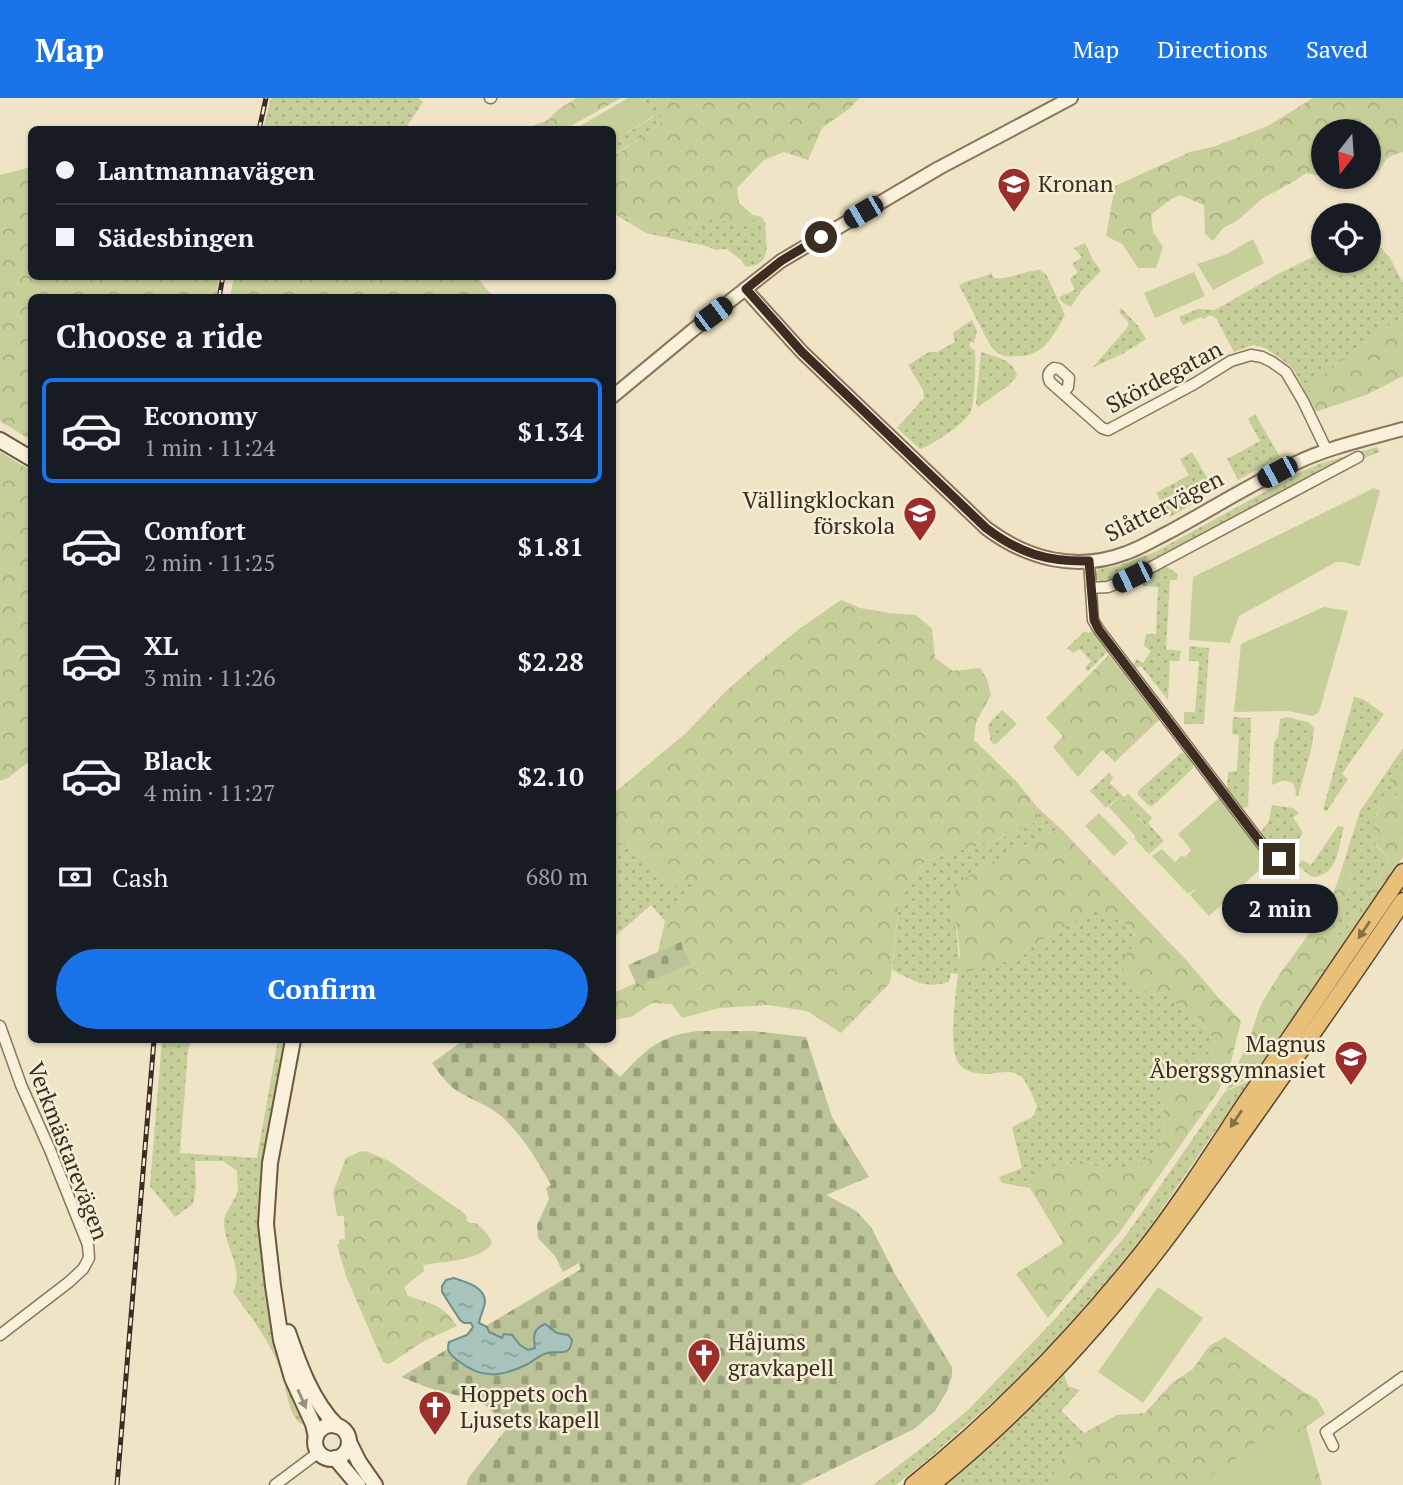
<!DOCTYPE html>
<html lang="en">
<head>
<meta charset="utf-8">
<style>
	body { margin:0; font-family:"PT Serif",serif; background:#20242c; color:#f1f3f6; height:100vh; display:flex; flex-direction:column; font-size:26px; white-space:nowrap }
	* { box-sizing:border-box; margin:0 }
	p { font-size:23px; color:#9ea1a6 }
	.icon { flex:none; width:38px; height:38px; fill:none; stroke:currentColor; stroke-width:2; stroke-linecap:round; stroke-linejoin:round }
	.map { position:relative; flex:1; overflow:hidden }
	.side { position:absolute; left:28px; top:196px; width:588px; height:749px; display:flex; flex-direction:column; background:#171b24; border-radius:10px; box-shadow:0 2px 5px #0004 }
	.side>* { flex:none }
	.hud { position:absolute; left:28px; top:28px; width:588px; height:154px; border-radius:10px; box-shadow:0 2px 5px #0004; display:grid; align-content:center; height:154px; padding:0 28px; background:#171b24 }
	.needle { width:46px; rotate:197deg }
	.fabs { position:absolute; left:1311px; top:21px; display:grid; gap:14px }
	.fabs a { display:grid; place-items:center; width:70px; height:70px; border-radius:50%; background:#171b24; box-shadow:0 2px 5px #0004; font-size:35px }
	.end { position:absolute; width:32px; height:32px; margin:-16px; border:9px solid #3b2d1f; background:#fff; box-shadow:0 0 0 4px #fff }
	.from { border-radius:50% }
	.bubble { position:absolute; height:49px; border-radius:24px; background:#171b24; box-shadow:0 2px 5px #0004; font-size:23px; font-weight:700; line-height:49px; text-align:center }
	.car { position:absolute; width:21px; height:42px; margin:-21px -10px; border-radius:9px; box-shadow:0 0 5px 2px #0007; background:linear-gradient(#222 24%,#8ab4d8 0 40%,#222 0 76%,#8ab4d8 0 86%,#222 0) }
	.hud b { display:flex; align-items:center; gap:24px; height:66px; font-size:26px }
	.hud b+b { border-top:2px solid #363941 }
	.hud i { width:18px; height:18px; background:#f1f3f6 }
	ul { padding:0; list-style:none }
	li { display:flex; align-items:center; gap:21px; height:105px; margin:0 14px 10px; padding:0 14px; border:4px solid transparent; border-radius:10px }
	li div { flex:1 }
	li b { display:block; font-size:26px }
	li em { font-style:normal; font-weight:700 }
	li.current { border-color:#1a73e8 }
	li>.icon { width:63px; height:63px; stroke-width:1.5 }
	h2 { padding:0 28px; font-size:32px; line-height:84px }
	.pay { display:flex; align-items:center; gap:18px; height:77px; padding:0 28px; font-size:26px }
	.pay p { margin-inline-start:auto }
	.button { display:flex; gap:14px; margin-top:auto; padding:14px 28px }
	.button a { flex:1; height:80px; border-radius:42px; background:#1a73e8; color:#fff; font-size:28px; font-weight:700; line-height:80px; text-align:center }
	header { display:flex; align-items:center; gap:42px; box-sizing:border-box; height:98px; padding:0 35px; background:#1a73e8; color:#fff }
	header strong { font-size:33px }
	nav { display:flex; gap:38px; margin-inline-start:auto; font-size:24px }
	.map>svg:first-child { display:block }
</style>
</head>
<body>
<header>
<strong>Map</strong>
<nav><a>Map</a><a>Directions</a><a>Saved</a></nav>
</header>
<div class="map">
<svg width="1403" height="1387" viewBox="0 0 1403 1387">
	<defs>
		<pattern id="grass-dots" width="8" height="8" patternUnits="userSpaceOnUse" patternTransform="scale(1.75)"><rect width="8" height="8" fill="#c6ce99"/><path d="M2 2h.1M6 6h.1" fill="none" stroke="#abb183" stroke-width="1.8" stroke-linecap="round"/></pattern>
		<pattern id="forest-crowns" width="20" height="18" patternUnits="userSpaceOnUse" patternTransform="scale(1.75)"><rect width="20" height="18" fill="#c6ce99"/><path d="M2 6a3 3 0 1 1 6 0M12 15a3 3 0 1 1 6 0" fill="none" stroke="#abb183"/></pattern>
		<pattern id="cemetery-stones" width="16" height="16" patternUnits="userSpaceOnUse" patternTransform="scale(1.75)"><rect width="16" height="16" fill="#bcc398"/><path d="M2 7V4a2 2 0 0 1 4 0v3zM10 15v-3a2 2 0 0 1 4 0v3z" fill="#9a9f7b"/></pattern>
		<pattern id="water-ripples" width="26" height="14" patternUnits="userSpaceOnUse" patternTransform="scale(1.75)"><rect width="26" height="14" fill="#a7c3bb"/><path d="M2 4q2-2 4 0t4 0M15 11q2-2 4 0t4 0" fill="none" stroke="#899f97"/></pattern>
	</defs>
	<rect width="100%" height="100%" fill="#efe4c6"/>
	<g fill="url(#grass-dots)">
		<polygon points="271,0 418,0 423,4 406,30 407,31 263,31"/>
		<polygon points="643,0 653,0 656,2 663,23 644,38 616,55 613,66 613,43 654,19"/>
		<path d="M612 112 653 134 681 135 694 127 716 120 737 127H752L753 117 762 119 766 126C763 137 773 158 758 166 755 168 750 168 746 169L741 162 727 151 716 152 706 148 646 135 613 115Z"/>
		<polygon points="1369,139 1376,144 1390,160 1403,185 1403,218 1345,259 1306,295 1292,269 1265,250 1253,247 1234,254 1216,220 1210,217 1204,221 1201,219 1183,227 1179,219 1198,211 1215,212 1278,176 1323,154 1323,163 1368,163"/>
		<polygon points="1085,145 1093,162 1101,173 1082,192 1071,209 1063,205 1059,199 1075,192 1070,181 1078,174 1072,166 1082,159 1074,150"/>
		<path d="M1039 172 1046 176 1065 217C1056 232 1047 253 1028 257 1025 258 1021 258 1017 258 1003 260 996 256 989 245L959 187C971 180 979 182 991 175L994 180C1009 182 1024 173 1039 172Z"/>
		<polygon points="1121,210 1138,228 1146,241 1124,255 1092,270 1127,230 1129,225 1119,214"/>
		<path d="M972 222 977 233 974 245 970 244 969 248 975 253C976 263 975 307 970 315 965 325 930 349 920 351L897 330 924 300 923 292 908 267 929 254H937L955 244 953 235Z"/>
		<path d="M981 254C996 259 1013 261 1017 278L1009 287 978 309 976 305Z"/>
		<polygon points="1255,316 1280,359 1238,382 1227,361 1260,343 1248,321"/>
		<polygon points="1377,349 1380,354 1315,378 1164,457 1105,486 1096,481 1095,475 1099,471 1117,468 1155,454 1301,374 1319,366"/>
		<polygon points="1192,354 1215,393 1170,419 1156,395 1189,377 1180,361"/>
		<polygon points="1165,468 1178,476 1177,482 1170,482 1166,551 1181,553 1179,563 1170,563 1168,602 1141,568 1135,570 1133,567 1136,561 1143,565 1151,553 1144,548 1146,536 1156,536 1158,489 1143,488 1141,485 1140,479 1158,469"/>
		<polygon points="1085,533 1088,535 1092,533 1107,554 1088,573 1085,570 1091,563 1080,551 1073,555 1067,550"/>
		<polygon points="1189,548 1209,550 1204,626 1184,626 1184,614 1195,614 1199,563 1189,563"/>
		<polygon points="1354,599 1363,601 1384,616 1342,676 1348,681 1327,713 1323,712"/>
		<polygon points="1002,612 1017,626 995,647 991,644 988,628 992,622"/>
		<polygon points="1233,619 1251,620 1248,709 1240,710 1227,692 1228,674 1237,673 1239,637 1232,636"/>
		<polygon points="1286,619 1308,624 1314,630 1312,648 1298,698 1295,697 1296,694 1293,685 1284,682 1272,687 1274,644 1278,639 1280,621"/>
		<polygon points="1403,650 1403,665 1396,670 1397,697 1389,702 1374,719 1376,748 1390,762 1347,831 1338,839 1334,827 1350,792 1351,779 1348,772 1341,773 1360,713"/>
		<polygon points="1181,655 1184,655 1193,665 1193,670 1155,706 1152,708 1148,707 1138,697 1138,693"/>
		<polygon points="1109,675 1113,679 1110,685 1124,699 1128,696 1152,720 1148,725 1164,743 1149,756 1134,740 1146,728 1119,699 1106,710 1090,693"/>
		<path d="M1272 707 1293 710 1299 715 1293 719 1303 735 1290 753 1291 758C1278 757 1267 746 1260 735L1269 723Z"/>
		<path d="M1038 710 1061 731 1050 735 976 772 955 789C952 818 960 845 959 875L1009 863 1094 811 1125 825 1135 839 1134 848 1138 896 1153 889 1197 918 1215 942 1212 954 1180 972 1161 999C1163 1011 1166 1025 1164 1037 1160 1059 1129 1075 1108 1074 1099 1073 1094 1064 1084 1063 1074 1061 1053 1069 1041 1072L1030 1090 1002 1085 999 1079 1022 1070 1012 1029 1033 1019 1037 1008C1034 1001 1027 984 1022 979 1013 971 1000 975 990 976 980 976 966 975 960 967 947 953 956 895 958 876L951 875 949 884C922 891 916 883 892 872L899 806 906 792 925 763 999 741 1037 723Z"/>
		<path d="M1338 728 1344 729C1338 750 1338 778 1312 779L1298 768 1302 762 1311 767Z"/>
		<polygon points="622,745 635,753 669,787 693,784 694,792 665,823 651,807 613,840 612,748"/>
		<path d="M162 942H191L188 952 180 1055 257 1060 278 942H285L271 1025 260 1109 305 1325 301 1326C289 1317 287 1295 283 1281 275 1249 252 1221 233 1194 245 1173 224 1147 224 1125 224 1114 234 1105 237 1095 239 1088 237 1080 237 1073L223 1063H195L196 1088 193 1106 175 1119 150 1088Z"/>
		<polygon points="1248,983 1247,986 1149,1130 1110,1179 1061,1235 1006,1292 925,1364 896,1387 873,1387 937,1338 969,1311 1056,1220 1127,1136 1225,994"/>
		<polygon points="1063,1273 1068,1288 1080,1292 1061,1313 1084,1335 1066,1356 1047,1387 943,1387 1026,1313"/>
	</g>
	<g fill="url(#forest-crowns)">
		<polygon points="577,0 621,0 565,31 525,31 548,22 559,11"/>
		<polygon points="653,0 859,0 850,10 822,30 808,62 784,54 764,62 737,90 739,105 753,117 753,127 737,127 716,120 694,127 681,135 653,134 613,112 613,66 616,56 644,38 663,23 656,2"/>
		<path d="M1313 0H1403V54C1400 55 1394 56 1391 58 1380 64 1384 75 1369 77L1368 33H1323V79H1354C1335 81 1324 79 1306 75L1293 84 1263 100 1237 123 1223 130 1213 143 1205 136 1204 107 1180 97 1168 103 1151 117 1153 134 1163 149 1156 170H1138L1122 146 1106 138 1115 88 1190 54 1213 49 1268 28Z"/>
		<polygon points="31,69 32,178 219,179 216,199 32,200 31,342 0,323 0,77"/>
		<polygon points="234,178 477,179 493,199 230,199"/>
		<polygon points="1403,218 1403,278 1366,297 1315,314 1306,295 1345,259"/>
		<polygon points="0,354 32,373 31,662 8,680 0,683"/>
		<polygon points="841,502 860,510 889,515 916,517 932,531 935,560 953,573 980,570 987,581 991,597 976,624 974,642 1016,683 1038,710 1037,723 999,741 925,763 906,792 899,806 890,885 841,935 807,913 768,907 719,910 682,920 672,906 652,905 631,919 613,922 613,895 636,885 658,854 665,823 694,792 692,784 682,789 669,787 635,753 622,745 613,748 613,696 686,635 725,594 759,564 799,531"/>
		<polygon points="1109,557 1159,622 1115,664 1102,652 1078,679 1053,649 1063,638 1046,620"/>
		<path d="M1403 665V759L1252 978 1226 993C1235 973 1244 953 1252 933 1256 921 1259 909 1266 898 1290 856 1328 821 1341 773L1348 772C1357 789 1342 810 1334 827L1338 839 1347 831 1390 762 1370 740 1376 732 1369 726 1389 702 1397 697 1390 684 1396 670Z"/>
		<path d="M1061 731 1188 864 1216 897 1241 923 1231 964 1219 992 1119 1135 1048 1220 1016 1176 1063 1145 1030 1090 1041 1072C1052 1069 1073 1061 1084 1063 1094 1064 1099 1073 1108 1074 1129 1075 1160 1059 1164 1037 1166 1025 1163 1011 1161 999L1180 972 1212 954 1215 942 1197 918 1153 890 1138 896 1119 865 1133 848 1135 838 1125 825 1094 811 1009 863 958 876 960 855 957 830 953 816 955 789 976 772 1050 735Z"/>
		<path d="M366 1053 389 1063 464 1115 467 1119 466 1122 470 1125H476C483 1131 490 1137 492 1146 475 1164 446 1163 423 1167L424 1173 404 1189 408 1198C431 1206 443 1206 457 1228L424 1243 389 1266 383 1264 346 1178 337 1146H339V1142L345 1141 344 1118H337L333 1094 346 1060 359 1054Z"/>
		<polygon points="1225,1239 1305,1295 1316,1300 1325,1316 1306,1329 1322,1387 1047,1387 1066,1356 1084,1335 1117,1317 1145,1315 1172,1285 1193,1271 1209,1248"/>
	</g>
	<g fill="url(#cemetery-stones)">
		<polygon points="681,844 690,866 637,888 628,867"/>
		<path d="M697 933H754L806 939 832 1019 869 1079 826 1097 856 1113 871 1129 895 1176 952 1269V1278L947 1293 935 1313 914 1331 800 1387H466L469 1379 508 1329 482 1304 429 1290 401 1279 581 1171 579 1165 563 1174 555 1158 538 1140 537 1127 549 1101 546 1090 551 1087C538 1063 518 1030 496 1014 482 1004 466 1000 453 990 445 983 438 974 432 965L464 942H581L620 979C647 951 657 939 697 933Z"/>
	</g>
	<g fill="#c6ce99">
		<polygon points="628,0 643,0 654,18 613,43 612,32 575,31"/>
		<polygon points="1253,141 1264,165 1213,192 1197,166 1227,156"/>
		<polygon points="1194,174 1205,198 1155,220 1144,195"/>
		<polygon points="1374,390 1380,393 1360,467 1358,468 1344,464 1336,464 1239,518 1230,545 1189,542 1193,479"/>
		<polygon points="1324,509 1348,513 1319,614 1313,618 1288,613 1234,614 1241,546"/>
		<polygon points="1120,699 1147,730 1136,739 1109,709"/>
		<polygon points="1219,700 1268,764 1209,818 1190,797 1197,790 1188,796 1152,758 1162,751 1175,764 1181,758 1185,759 1191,752 1178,736"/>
		<polygon points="1099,715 1128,745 1114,758 1085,728"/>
		<polygon points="1158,1189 1203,1220 1143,1305 1098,1274"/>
		<polygon points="1316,1300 1325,1316 1298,1332 1318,1387 1199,1387"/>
	</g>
	<path fill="url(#water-ripples)" stroke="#6d918a" stroke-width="2" d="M454 1180C465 1184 484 1188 485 1203 485 1209 480 1218 479 1225L487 1229 489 1234 502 1240 504 1236 512 1237 520 1247 528 1252 535 1250C533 1238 533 1231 545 1226L557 1235 568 1237 572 1242C570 1260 559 1252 547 1255 540 1257 534 1262 528 1266 501 1279 482 1282 457 1262 450 1256 446 1253 449 1244L467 1237 473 1229 471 1225H464L460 1222 442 1194V1188L446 1182Z"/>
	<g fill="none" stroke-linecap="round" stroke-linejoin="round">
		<defs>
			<g id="minor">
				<polyline points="490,0 491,0"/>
				<path d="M1063 295 1068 289 1069 280 1059 271 1054 270C1048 274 1047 278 1050 284L1102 330 1108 332 1194 286 1231 263 1251 257 1262 259 1272 264 1286 274 1303 303 1327 353"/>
				<polyline points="1089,463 1093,522 1099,532 1267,753 1289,765"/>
				<polyline points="1091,490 1108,489 1133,479 1358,359"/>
				<polyline points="0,928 21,987 50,1052 88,1147 89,1160 83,1171 69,1184 0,1237"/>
				<polyline points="1333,1348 1326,1334 1403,1279"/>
				<polyline points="275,1387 319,1354"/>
			</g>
			<g id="tertiary">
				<path d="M745 191 802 254 986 430C1027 461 1076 474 1126 455 1141 450 1155 441 1169 434 1212 411 1252 385 1296 365 1329 349 1368 341 1403 331"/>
				<polyline points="612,299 693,232 781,163 939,70 1071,0"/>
			</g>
			<g id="secondary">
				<polyline points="0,342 32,361"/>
				<polyline points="293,942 270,1065 266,1126 273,1188 281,1242 292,1280 313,1326 316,1339"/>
				<path d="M288 1234C299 1266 312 1303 337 1328"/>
				<circle cx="332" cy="1344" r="17"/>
				<polyline points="349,1344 359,1364 375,1387"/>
				<polyline points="335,1360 358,1387"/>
			</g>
			<g id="trunk">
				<path d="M913 1387C998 1319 1075 1239 1143 1154 1180 1107 1212 1056 1245 1006 1298 929 1350 851 1403 774"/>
				<path d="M931 1387C1013 1321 1087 1242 1152 1159 1188 1113 1221 1065 1255 1017 1305 946 1355 875 1403 803"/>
			</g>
		</defs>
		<use href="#minor" stroke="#8b765b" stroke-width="13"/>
		<use href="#tertiary" stroke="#8b765b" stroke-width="16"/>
		<use href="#secondary" stroke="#6d573e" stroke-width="18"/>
		<use href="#trunk" stroke="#59442f" stroke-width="19"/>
		<use href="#minor" stroke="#f9f1d9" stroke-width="10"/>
		<use href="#tertiary" stroke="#f9f1d9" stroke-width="12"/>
		<use href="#secondary" stroke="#f9f1d9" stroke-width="14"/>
		<use href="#trunk" stroke="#e8c07a" stroke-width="16"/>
		<defs>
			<g id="rail">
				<polyline points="259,32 266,0"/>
				<polyline points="219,200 223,178"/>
				<polyline points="117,1387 154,942"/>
			</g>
		</defs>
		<use href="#rail" stroke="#3b2d1f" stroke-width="5"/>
		<use href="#rail" stroke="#f6eed5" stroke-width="2.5" stroke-dasharray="8" stroke-linecap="butt"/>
	</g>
	<defs><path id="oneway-solid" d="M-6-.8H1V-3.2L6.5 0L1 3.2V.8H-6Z" transform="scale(1.75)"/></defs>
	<g fill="#896f48">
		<use href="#oneway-solid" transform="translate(1364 832) rotate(124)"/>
		<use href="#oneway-solid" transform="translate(1236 1021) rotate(124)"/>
	</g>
	<use fill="#9a8f7c" href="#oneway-solid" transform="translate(302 1301) rotate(66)"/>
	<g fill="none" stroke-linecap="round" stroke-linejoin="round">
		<path stroke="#3b2d1f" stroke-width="9" d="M821 139 781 163 746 191 802 254 986 430C1019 455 1047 464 1089 463L1094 522 1099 532 1267 753 1279 761"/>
	</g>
	<defs>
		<symbol id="school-pin" viewBox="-11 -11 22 30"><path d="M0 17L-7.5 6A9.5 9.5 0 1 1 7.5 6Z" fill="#9b2d2a" stroke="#f6eed5"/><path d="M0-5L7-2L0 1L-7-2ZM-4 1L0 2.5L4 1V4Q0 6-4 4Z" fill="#fff"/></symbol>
		<symbol id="church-pin" viewBox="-11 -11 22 30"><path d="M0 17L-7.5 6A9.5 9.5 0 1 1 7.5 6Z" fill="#9b2d2a" stroke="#f6eed5"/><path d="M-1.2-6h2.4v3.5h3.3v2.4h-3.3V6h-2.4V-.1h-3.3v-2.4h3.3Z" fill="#fff"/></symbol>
	</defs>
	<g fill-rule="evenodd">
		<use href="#school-pin" x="995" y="67" width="38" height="52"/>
		<use href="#school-pin" x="901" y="396" width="38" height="52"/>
		<use href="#school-pin" x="1332" y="940" width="38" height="52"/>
		<use href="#church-pin" x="685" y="1238" width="38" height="52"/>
		<use href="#church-pin" x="416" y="1290" width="38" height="52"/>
	</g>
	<g text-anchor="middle" stroke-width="5" stroke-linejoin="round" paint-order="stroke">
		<g font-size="23" fill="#3b2d1f" stroke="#f6eed5" text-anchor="start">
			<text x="1038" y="94">Kronan</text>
			<text x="895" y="410" text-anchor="end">Vällingklockan<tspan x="895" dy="26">förskola</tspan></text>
			<text x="1326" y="954" text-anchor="end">Magnus<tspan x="1326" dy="26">Åbergsgymnasiet</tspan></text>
			<text x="728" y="1252">Håjums<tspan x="728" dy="26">gravkapell</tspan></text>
			<text x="460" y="1304">Hoppets och<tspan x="460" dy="26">Ljusets kapell</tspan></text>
		</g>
		<g font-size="23" fill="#3b2d1f" stroke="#f6eed5">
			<text transform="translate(1164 279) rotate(-28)" y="8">Skördegatan</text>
			<text transform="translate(1164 408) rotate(-27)" y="8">Slåttervägen</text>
			<text transform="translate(68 1053) rotate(69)" y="8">Verkmästarevägen</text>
		</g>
	</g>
</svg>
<div class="fabs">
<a><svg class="needle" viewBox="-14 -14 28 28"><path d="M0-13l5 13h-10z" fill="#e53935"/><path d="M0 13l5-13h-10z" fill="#9ea1a6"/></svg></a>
<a><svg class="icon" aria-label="locate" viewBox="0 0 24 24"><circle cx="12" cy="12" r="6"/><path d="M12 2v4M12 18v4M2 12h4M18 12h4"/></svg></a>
</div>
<i class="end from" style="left:821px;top:139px"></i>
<i class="end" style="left:1279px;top:761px"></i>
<div class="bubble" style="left:1222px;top:786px;width:116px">2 min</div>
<i class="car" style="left:863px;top:114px;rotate:240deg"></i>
<i class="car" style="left:713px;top:216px;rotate:53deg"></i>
<i class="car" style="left:1277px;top:374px;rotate:242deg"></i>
<i class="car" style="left:1132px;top:479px;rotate:244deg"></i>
<div class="hud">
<b><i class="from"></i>Lantmannavägen</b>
<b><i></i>Sädesbingen</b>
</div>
<section class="side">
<h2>Choose a ride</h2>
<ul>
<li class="current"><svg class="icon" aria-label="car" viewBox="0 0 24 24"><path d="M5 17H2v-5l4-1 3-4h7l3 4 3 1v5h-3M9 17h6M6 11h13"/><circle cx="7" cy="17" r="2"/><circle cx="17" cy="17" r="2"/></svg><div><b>Economy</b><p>1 min · 11:24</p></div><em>$1.34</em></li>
<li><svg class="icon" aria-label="car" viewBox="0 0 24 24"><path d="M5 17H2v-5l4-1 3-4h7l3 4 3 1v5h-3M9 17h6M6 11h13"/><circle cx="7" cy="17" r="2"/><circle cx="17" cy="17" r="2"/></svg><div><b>Comfort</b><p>2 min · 11:25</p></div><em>$1.81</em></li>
<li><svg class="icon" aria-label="car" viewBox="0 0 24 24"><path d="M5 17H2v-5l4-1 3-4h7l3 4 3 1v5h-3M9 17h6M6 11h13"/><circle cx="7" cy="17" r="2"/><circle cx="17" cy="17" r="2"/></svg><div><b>XL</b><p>3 min · 11:26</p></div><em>$2.28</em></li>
<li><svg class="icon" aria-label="car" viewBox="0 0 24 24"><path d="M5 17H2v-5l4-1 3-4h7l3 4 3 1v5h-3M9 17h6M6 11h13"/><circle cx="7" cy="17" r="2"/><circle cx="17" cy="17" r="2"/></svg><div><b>Black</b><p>4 min · 11:27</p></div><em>$2.10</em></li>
</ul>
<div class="pay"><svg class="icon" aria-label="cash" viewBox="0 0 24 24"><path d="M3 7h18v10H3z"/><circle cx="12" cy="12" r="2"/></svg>Cash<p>680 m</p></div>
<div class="button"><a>Confirm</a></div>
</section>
</div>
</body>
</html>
